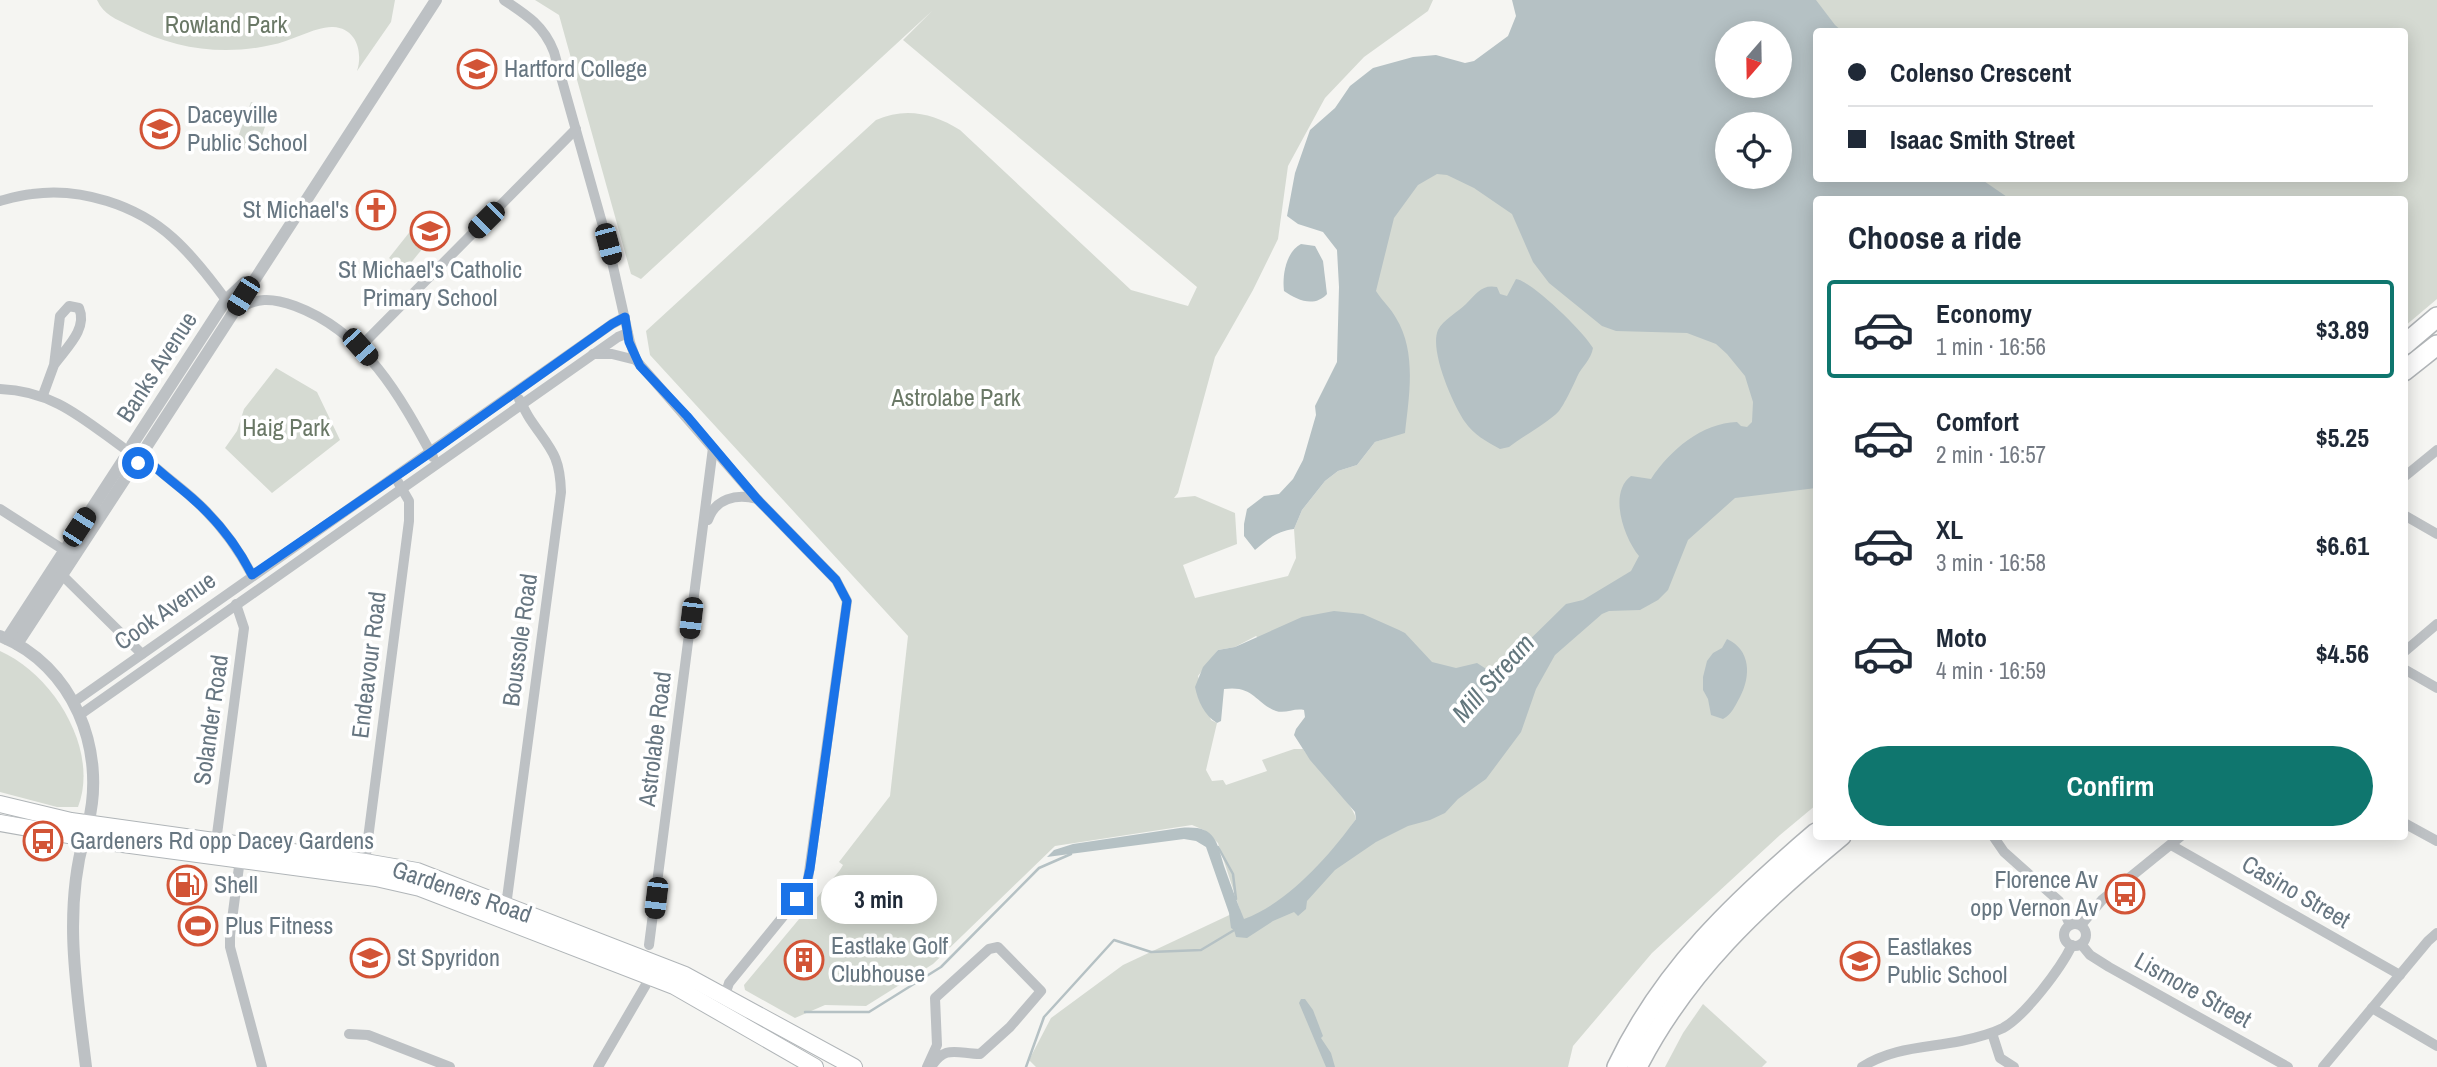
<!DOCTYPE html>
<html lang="en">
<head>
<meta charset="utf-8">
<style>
	body { margin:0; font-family:"Archivo Narrow",sans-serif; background:#f2f2f3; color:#1f2937; height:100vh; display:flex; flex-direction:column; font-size:26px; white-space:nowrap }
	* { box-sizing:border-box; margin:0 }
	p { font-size:23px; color:#747a83 }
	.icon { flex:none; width:38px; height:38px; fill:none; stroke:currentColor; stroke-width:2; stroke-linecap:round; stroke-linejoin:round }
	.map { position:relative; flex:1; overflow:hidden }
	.panel { position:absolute; left:1813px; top:196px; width:595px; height:644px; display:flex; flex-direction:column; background:#fff; border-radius:7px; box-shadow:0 4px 18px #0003 }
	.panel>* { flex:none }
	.guide { position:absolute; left:1813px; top:28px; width:595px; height:154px; border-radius:7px; box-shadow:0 4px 18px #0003; display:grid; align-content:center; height:154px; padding:0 35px; background:#fff }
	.needle { width:46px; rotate:200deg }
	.tools { position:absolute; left:1715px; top:21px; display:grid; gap:14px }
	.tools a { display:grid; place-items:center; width:77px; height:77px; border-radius:50%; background:#fff; box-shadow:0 4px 18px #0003; font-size:35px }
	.end { position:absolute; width:32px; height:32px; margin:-16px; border:9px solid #1a73e8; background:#fff; box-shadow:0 0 0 4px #fff }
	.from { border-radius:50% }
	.bubble { position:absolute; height:49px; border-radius:24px; background:#fff; box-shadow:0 4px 18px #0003; font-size:23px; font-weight:800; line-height:49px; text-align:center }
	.car { position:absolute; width:21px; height:42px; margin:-21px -10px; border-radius:9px; box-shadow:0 0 5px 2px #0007; background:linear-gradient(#222 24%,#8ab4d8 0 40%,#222 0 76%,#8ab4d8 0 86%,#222 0) }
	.guide b { display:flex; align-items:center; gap:24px; height:66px; font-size:26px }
	.guide b+b { border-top:2px solid #e0e1e3 }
	.guide i { width:18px; height:18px; background:#1f2937 }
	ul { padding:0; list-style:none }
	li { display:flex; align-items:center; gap:21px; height:98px; margin:0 14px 10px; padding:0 21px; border:4px solid transparent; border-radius:7px }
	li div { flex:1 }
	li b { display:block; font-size:26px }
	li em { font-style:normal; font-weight:800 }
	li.current { border-color:#0f766e }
	li>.icon { width:63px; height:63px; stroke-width:1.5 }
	h2 { padding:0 35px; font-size:32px; line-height:84px }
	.primary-button { display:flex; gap:14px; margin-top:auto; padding:14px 35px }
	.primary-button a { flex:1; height:80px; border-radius:42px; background:#0f766e; color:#fff; font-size:28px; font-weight:800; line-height:80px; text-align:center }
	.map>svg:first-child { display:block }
</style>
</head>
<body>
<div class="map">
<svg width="2437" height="1067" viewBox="0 0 2437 1067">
	<rect width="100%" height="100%" fill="#f5f5f2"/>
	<g fill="#d5dad2" fill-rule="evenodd">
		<path d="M97 0H395L391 22 357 71C363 53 357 28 333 27 316 26 290 42 271 45 223 56 174 49 130 26 116 19 104 15 97 0Z"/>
		<path d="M535 0H1433L1428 11 1364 57 1325 98 1288 166 1278 239 1253 290 1215 357 1178 493 1174 498 1195 496 1235 513 1237 544 1183 565 1195 598 1288 576 1296 558 1294 529 1302 510 1325 481 1338 471 1357 465 1375 442 1384 439 1365 297 1381 225 1434 153 1709 326 1816 416V805L1780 835 1652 953 1573 1046 1568 1067H1036L1029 1060 1051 1018 1123 965 1240 910 1218 843 1204 830 1192 825 1055 846 933 964 866 1006 825 1005 795 1018 745 990 744 985 840 870 843 865 839 862 890 796 908 636 650 355 646 331 876 120C905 107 933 113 960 130L1131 290 1188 306 1197 287 903 40 932 11 641 279 631 274 559 15ZM1256 636 1432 785 1351 826 1356 819C1354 803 1315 768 1303 749H1294L1262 760 1267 771 1226 785 1223 780 1212 781 1206 770 1217 723 1211 720 1198 676 1218 650 1235 647Z"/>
		<polygon points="1784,0 2437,0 2437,299 2405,326 2404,200 1980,199 1957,179 2404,178 2404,32 1816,32"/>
		<polygon points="251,102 271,110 256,152 235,145"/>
		<polygon points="416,224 432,237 405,270 389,258"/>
		<polygon points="276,368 317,392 340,440 272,493 225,448 237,431 244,409"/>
		<path d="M0 651C53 674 100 750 78 807H57L0 792Z"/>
		<polygon points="1703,1004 1767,1062 1762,1067 1665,1067 1683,1033"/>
	</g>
	<g fill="#b5c1c4" fill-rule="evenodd">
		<path d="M1512 0H1816L1835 25 1842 31 1816 32V178L1981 179 2010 199 1816 200V488L1735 498 1688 540 1668 590 1658 600 1640 610 1609 611 1602 614 1555 655 1536 689 1521 732 1486 779 1458 799 1445 813 1430 820 1408 826 1376 842 1335 870 1307 901 1306 909 1298 916 1294 912 1273 921 1247 938 1236 937 1234 930 1231 928 1229 913 1206 847 1196 841 1184 839 1047 857 1054 850 1073 844 1180 828C1214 825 1216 838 1224 866 1230 883 1237 902 1244 919 1288 903 1329 856 1356 819L1355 812 1310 760 1294 735 1296 729 1305 717 1304 710C1294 708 1285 714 1276 711 1255 703 1254 685 1224 689L1221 721 1217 723C1204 715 1198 701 1195 687L1203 667 1218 650 1235 647 1302 617 1334 611 1363 614 1399 630 1405 633 1432 662 1456 668 1477 663 1494 674 1503 671 1517 652 1566 604 1583 600 1631 571 1639 556C1624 538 1608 493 1631 476L1651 479C1670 450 1702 423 1737 422L1741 426 1747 427 1752 422 1753 402 1745 376 1727 354 1716 344 1687 333 1616 331 1602 326 1549 283 1533 262 1512 214 1474 188 1447 175 1437 174 1418 185 1394 218 1376 291C1382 301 1391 308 1396 318 1417 352 1409 396 1405 433L1375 442 1357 465 1338 471 1325 481 1302 510 1294 529C1277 531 1268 539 1255 550L1244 536V524L1247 509 1264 496 1279 494 1293 479 1303 460 1316 415 1315 406 1337 362 1339 287 1337 250 1323 232 1298 224 1287 216 1295 173 1310 130 1335 108 1350 86 1373 68 1413 57 1436 55 1465 63 1474 61 1508 36 1516 16ZM1727 33H1780V86H1727ZM1780 124V177H1727V124Z"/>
		<path d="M1301 244 1315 246 1323 261 1327 294C1314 308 1297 300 1284 291 1282 275 1286 252 1301 244Z"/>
		<path d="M1516 279C1532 281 1584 332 1593 348 1591 360 1582 366 1577 377 1574 384 1564 405 1559 411 1548 423 1523 436 1509 447L1500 449C1487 442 1473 434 1465 422 1453 405 1429 350 1438 330 1443 320 1458 312 1466 304 1477 293 1482 284 1497 287L1500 294 1507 296Z"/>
		<path d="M1727 639C1751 650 1751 676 1740 697 1735 706 1732 714 1723 719L1711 715 1708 699 1703 690V677L1707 661 1713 653 1722 648Z"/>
		<polygon points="1301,999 1305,999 1313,1010 1323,1036 1321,1038 1331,1053 1335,1067 1326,1067 1299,1003"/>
	</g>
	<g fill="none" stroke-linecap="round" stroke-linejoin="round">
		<g stroke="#b5c1c4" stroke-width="2.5">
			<polyline points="1218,847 1233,874 1236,899"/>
			<polyline points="805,1012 869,1012 941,967 1039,868 1071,854"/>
			<polyline points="1026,1067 1044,1017 1114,940 1151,952 1201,950 1236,929"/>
		</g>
		<defs>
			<g id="primary">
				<polyline points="0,804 71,821 365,862 417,871 685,975 854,1067"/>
				<polyline points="0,823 108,842 376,878 420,888 674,986 815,1067"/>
			</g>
			<g id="motorway">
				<polyline points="2404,345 2437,317"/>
				<polyline points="2404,371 2437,345"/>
				<path d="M1617 1067C1663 970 1736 901 1816 833"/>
				<path d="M1637 1067C1686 971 1759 904 1841 836"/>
			</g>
		</defs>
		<use href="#primary" stroke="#b0b5b8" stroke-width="18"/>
		<use href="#motorway" stroke="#b0b4b7" stroke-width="22"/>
		<g stroke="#bdc1c4" stroke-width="10">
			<path d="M504 0C527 15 544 26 554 52L608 244 630 342 636 360 757 499 836 580 847 601 808 879 803 892 729 983 725 995 730 1009 742 1020"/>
			<path d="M0 201C11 198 21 195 32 194 80 187 137 205 173 238 193 256 210 278 226 300"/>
			<path d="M235 312C255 296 273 298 295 306 365 332 400 396 433 457"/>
			<polyline points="360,347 576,129"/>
			<polyline points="593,354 612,354 636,360"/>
			<path d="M0 389C54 391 83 419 125 449"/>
			<path d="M43 395 54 365 60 316 69 306 79 308C88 329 66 348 54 365"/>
			<path d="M143 456C162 475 186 490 204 509 223 528 240 552 252 575"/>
			<polyline points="2404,477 2437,450"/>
			<polyline points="0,509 64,550"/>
			<polyline points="2404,515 2437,534"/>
			<path d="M708 520C715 499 736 493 757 499"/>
			<polyline points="62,575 142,654"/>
			<polyline points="2404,652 2437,624"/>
			<polyline points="2404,669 2437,688"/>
			<polyline points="74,702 612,324 625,317"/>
			<polyline points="81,714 618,337 628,333"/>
			<polyline points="2404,823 2437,841"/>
			<polyline points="1993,836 2004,852 2059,901 2070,925"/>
			<polyline points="216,842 244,628 236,604"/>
			<polyline points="2171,845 2400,975"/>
			<polyline points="240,859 230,935 230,947 262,1067"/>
			<polyline points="365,862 409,521 409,501 398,482"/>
			<path d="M506 906 561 492C560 454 550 449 530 419 526 413 523 406 519 399"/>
			<circle cx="2075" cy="935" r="11"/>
			<polyline points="2081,925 2102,900 2181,836"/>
			<polyline points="2081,944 2090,955 2109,967 2288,1067"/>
			<polyline points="649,945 713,448"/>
			<polyline points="2372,1008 2437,1046"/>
			<polyline points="1992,1033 2000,1058 2014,1067"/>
			<polyline points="349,1034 368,1035 450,1067"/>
			<polyline points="598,1067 651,976"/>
			<path d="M927 1067 937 1045 935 998 989 949 998 947 1041 991 1010 1027 980 1054C955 1053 945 1045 931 1067"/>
			<path d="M1862 1067C1893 1047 1927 1048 1961 1041 1975 1038 1991 1034 2003 1028 2025 1016 2061 968 2072 945"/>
			<polyline points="2323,1067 2428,941 2437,933"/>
		</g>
		<g stroke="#bdc1c4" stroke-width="12">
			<polyline points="132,445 226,300 245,282"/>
			<polyline points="143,452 436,0"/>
			<path d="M0 636C73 665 107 750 88 824"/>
			<polyline points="7,639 124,459"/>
			<polyline points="17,644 134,465"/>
			<path d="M84 838C63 914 77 991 86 1067"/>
		</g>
		<use href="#primary" stroke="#fff" stroke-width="16"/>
		<use href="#motorway" stroke="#fff" stroke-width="19"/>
	</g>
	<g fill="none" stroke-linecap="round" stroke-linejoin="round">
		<path stroke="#1a73e8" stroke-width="9" d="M138 463 143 456C159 472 176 484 192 498 216 519 238 547 252 575L430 453 612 324 625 317 629 342 640 366 687 416 757 499 836 580 847 601 810 869 806 886 797 899"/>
	</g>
	<defs>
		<symbol id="school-ring" viewBox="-11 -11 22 22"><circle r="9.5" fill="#fff" stroke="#d25436" stroke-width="1.5"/><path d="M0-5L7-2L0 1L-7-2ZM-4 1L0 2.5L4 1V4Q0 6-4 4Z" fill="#d25436"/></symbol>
		<symbol id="church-ring" viewBox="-11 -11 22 22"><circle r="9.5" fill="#fff" stroke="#d25436" stroke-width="1.5"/><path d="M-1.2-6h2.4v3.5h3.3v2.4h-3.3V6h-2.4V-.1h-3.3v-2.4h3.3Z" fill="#d25436"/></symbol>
		<symbol id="bus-ring" viewBox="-11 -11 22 22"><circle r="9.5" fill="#fff" stroke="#d25436" stroke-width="1.5"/><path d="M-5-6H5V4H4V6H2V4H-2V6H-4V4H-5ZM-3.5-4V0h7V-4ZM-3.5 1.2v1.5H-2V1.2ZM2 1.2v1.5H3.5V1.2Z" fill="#d25436"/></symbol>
		<symbol id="fuel-ring" viewBox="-11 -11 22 22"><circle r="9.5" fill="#fff" stroke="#d25436" stroke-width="1.5"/><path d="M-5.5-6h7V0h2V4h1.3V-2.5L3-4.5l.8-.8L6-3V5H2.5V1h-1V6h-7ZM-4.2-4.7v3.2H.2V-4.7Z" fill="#d25436"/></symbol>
		<symbol id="stadium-ring" viewBox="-11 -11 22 22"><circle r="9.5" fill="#fff" stroke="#d25436" stroke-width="1.5"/><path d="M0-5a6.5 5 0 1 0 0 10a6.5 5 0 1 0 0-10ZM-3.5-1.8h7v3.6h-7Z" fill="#d25436"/></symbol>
		<symbol id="building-ring" viewBox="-11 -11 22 22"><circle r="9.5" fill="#fff" stroke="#d25436" stroke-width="1.5"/><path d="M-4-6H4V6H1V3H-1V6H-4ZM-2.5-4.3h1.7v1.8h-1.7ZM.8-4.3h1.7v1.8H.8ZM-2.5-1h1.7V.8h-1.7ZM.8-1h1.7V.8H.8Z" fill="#d25436"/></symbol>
	</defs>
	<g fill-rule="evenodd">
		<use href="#school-ring" x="455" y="47" width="44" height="44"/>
		<use href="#school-ring" x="138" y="107" width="44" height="44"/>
		<use href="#church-ring" x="354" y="188" width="44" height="44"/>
		<use href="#school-ring" x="408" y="209" width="44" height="44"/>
		<use href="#bus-ring" x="21" y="819" width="44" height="44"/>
		<use href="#fuel-ring" x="165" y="863" width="44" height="44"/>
		<use href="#bus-ring" x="2103" y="872" width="44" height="44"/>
		<use href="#stadium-ring" x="176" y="904" width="44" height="44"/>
		<use href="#school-ring" x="348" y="936" width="44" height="44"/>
		<use href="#building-ring" x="782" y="938" width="44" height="44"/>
		<use href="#school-ring" x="1838" y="939" width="44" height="44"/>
	</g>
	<g text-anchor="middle" stroke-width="7" stroke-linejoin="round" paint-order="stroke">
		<g font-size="24" fill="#6a7866" stroke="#fff">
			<text x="226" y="33">Rowland Park</text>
			<text x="956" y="406">Astrolabe Park</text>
			<text x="286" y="436">Haig Park</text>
		</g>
		<g font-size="24" fill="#677681" stroke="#fff" text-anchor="start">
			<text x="504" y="77">Hartford College</text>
			<text x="187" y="123">Daceyville<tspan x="187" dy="28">Public School</tspan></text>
			<text x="349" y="218" text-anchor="end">St Michael's</text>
			<text x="430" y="278" text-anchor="middle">St Michael's Catholic<tspan x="430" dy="28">Primary School</tspan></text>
			<text x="70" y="849">Gardeners Rd opp Dacey Gardens</text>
			<text x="2098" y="888" text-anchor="end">Florence Av<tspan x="2098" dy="28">opp Vernon Av</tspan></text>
			<text x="214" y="893">Shell</text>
			<text x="225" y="934">Plus Fitness</text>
			<text x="831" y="954">Eastlake Golf<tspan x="831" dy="28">Clubhouse</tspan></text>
			<text x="1887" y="955">Eastlakes<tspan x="1887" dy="28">Public School</tspan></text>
			<text x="397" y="966">St Spyridon</text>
		</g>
		<g font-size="24" fill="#677681" stroke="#fff">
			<text transform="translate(157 367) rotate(-57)" y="8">Banks Avenue</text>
			<text transform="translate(165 611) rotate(-35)" y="8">Cook Avenue</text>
			<text transform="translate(520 640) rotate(-82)" y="8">Boussole Road</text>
			<text transform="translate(369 665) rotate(-83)" y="8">Endeavour Road</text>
			<text transform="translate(211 720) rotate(-82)" y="8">Solander Road</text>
			<text transform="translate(655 739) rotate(-83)" y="8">Astrolabe Road</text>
			<text transform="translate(462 892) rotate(19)" y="8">Gardeners Road</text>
			<text transform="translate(2296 892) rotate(30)" y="8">Casino Street</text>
			<text transform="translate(2193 990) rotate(29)" y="8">Lismore Street</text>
		</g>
		<g font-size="26" font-style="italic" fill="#63777d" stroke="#fff">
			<text transform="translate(1493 678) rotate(-48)" y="9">Mill Stream</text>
		</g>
	</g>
</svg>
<div class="tools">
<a><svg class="needle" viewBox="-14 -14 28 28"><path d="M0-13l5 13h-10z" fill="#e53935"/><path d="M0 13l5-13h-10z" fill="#747a83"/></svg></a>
<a><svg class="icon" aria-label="locate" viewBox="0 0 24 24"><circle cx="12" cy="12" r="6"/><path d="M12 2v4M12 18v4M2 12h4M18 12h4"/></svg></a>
</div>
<i class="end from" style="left:138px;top:463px"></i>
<i class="end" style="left:797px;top:899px"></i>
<div class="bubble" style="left:821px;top:875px;width:116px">3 min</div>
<i class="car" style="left:486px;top:220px;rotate:225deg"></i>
<i class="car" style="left:608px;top:244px;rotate:165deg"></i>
<i class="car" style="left:243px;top:296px;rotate:212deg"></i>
<i class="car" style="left:360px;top:347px;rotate:138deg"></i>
<i class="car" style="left:79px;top:527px;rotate:33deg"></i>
<i class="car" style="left:691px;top:618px;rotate:187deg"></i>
<i class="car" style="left:656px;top:898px;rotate:187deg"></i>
<div class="guide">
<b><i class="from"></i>Colenso Crescent</b>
<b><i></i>Isaac Smith Street</b>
</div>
<section class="panel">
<h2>Choose a ride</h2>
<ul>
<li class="current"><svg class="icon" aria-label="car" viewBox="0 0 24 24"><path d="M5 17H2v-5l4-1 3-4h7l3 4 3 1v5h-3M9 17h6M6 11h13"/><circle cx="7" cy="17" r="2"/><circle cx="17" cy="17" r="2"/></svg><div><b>Economy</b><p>1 min · 16:56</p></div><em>$3.89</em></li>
<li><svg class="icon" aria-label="car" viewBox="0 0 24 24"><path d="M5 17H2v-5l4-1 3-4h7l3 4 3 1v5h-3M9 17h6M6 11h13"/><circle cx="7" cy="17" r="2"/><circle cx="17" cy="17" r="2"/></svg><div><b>Comfort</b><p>2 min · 16:57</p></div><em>$5.25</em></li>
<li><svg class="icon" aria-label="car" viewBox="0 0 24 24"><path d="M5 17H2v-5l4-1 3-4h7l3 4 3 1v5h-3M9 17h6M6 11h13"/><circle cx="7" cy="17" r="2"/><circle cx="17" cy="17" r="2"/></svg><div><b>XL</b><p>3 min · 16:58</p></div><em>$6.61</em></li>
<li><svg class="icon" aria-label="car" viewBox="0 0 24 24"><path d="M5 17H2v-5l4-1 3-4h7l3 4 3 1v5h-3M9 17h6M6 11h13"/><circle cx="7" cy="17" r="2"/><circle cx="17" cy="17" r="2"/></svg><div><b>Moto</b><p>4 min · 16:59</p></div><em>$4.56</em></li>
</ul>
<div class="primary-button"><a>Confirm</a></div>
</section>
</div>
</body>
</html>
